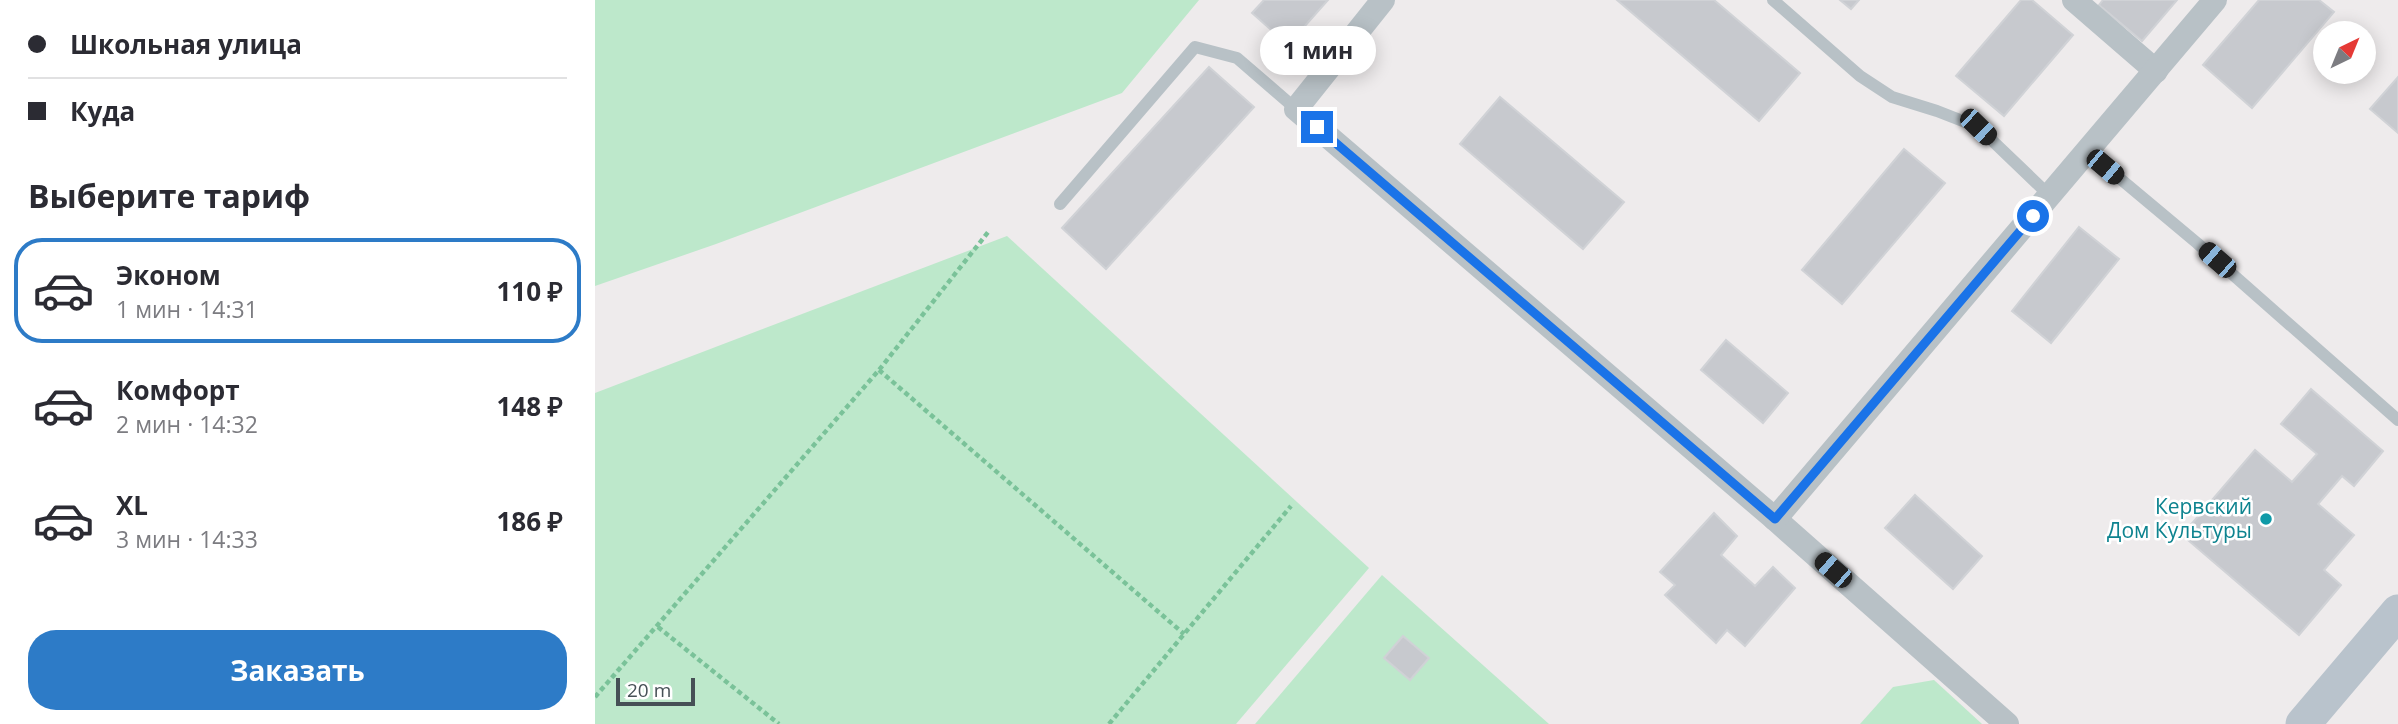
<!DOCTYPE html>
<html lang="ru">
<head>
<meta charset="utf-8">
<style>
	body { margin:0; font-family:"Open Sans",sans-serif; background:#f7f7f7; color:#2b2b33; height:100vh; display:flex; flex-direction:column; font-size:26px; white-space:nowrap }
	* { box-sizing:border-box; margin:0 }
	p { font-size:23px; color:#7c7c81 }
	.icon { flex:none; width:38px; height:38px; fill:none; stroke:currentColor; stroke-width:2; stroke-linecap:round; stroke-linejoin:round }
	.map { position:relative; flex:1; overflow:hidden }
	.sheet { display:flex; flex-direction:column; background:#fff; width:595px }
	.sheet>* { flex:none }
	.top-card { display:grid; align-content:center; height:154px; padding:0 28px; background:#fff }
	.needle { width:46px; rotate:43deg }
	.controls { position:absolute; left:1718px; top:21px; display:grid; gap:14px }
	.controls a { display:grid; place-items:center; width:63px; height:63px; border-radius:50%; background:#fff; box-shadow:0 4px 18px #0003; font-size:35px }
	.scale { position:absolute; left:21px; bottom:18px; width:79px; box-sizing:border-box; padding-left:7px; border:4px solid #465056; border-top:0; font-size:19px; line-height:24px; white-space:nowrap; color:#465056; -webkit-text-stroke:5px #fff; paint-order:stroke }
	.end { position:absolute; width:32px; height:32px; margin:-16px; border:9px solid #1a73e8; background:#fff; box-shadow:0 0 0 4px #fff }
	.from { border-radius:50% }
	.bubble { position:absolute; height:49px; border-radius:24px; background:#fff; box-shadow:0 4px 18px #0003; font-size:23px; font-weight:700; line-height:49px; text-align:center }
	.car { position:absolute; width:21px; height:42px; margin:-21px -10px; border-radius:9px; box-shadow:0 0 5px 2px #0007; background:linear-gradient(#222 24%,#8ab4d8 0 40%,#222 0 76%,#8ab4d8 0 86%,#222 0) }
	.top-card b { display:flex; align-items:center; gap:24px; height:66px; font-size:26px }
	.top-card b+b { border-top:2px solid #e1e1e2 }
	.top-card i { width:18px; height:18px; background:#2b2b33 }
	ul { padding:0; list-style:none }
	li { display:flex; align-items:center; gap:21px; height:105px; margin:0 14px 10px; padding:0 14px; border:4px solid transparent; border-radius:28px }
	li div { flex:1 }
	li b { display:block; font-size:26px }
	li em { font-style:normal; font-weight:700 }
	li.on { border-color:#2d7bc7 }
	li>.icon { width:63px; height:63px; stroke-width:1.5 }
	h2 { padding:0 28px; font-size:32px; line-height:84px }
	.cta { display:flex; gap:14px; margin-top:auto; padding:14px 28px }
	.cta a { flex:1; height:80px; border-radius:28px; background:#2d7bc7; color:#fff; font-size:28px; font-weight:700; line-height:80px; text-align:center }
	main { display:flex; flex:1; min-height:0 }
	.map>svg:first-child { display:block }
</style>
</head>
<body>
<main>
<section class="sheet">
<div class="top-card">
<b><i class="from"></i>Школьная улица</b>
<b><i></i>Куда</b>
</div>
<h2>Выберите тариф</h2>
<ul>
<li class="on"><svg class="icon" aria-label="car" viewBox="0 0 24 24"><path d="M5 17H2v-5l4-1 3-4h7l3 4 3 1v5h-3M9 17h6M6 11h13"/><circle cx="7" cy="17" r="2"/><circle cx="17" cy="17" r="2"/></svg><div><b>Эконом</b><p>1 мин · 14:31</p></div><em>110 ₽</em></li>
<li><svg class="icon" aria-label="car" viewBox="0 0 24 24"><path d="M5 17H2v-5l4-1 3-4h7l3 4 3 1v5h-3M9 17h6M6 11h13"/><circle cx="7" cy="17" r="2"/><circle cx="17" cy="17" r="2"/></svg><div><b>Комфорт</b><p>2 мин · 14:32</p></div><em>148 ₽</em></li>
<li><svg class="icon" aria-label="car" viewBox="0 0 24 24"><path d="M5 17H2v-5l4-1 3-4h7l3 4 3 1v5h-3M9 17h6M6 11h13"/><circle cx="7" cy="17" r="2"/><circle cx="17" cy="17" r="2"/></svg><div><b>XL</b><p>3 мин · 14:33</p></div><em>186 ₽</em></li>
</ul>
<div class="cta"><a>Заказать</a></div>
</section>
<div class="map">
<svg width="1803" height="724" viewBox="0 0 1803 724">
	<rect width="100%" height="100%" fill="#eeebec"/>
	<g fill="#bde8cb">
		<polygon points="0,0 604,0 527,93 121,244 0,286"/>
		<polygon points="412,236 774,568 641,724 0,724 0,393"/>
		<polygon points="787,575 954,724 660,724"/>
		<polygon points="1339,680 1387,724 1265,724 1298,687"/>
	</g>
	<g fill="#c7c9ce" stroke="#d0d2d6" stroke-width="2">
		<polygon points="669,0 733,0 693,45 657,13"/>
		<polygon points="1022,0 1119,0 1205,73 1164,121"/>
		<polygon points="1245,0 1264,0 1256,9"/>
		<polygon points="1426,0 1437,0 1478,35 1409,116 1361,76"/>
		<polygon points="1508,0 1582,0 1547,41 1504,5"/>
		<polygon points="1664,0 1724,0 1739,12 1657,108 1608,65"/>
		<polygon points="614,67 659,107 511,269 467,228"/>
		<polygon points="1803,77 1803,133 1775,109"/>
		<polygon points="905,97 1029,202 988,249 865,144"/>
		<polygon points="1309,149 1350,183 1247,304 1207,270"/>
		<polygon points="1484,227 1524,259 1456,343 1417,311"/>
		<polygon points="1131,340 1193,393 1168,423 1106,370"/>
		<polygon points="1716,389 1788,451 1759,486 1747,476 1723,504 1759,535 1729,570 1746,585 1704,635 1587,535 1660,450 1697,482 1722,454 1686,424"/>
		<polygon points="1320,495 1387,556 1358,589 1290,528"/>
		<polygon points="1119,513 1142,536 1126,555 1160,586 1178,567 1200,588 1150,646 1132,630 1121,643 1070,595 1080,585 1065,572"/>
		<polygon points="808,636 834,658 815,680 789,658"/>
	</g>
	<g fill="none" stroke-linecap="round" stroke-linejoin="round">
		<g stroke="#7ac299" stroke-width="4.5" stroke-dasharray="5 3.5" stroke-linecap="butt">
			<polyline points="284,370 589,634"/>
			<polyline points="63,627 184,724"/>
			<polyline points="0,697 284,370 394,231"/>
			<polyline points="514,724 696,506"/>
		</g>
		<g stroke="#b8c1c6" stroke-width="12">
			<polyline points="1178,0 1265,76 1297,97 1342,111 1383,127 1455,196"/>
			<polyline points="1492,151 1602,243 1803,420"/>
			<polyline points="465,204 600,47 642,58 701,109"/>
		</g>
		<g stroke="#b8c1c6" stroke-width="24">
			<polyline points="788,0 701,109 1180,519 1412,724"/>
			<polyline points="1479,0 1561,71"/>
			<polyline points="1180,519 1620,0"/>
		</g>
		<polyline stroke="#b9c3cc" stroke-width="35" points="1708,724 1803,612"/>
	</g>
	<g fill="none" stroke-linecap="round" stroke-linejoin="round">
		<polyline stroke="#1a73e8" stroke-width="9" points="722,127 1180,519 1438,216"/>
	</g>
	<circle fill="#0f9aa8" stroke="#fff" stroke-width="2.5" cx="1671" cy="519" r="7"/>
	<g text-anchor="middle" stroke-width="5" stroke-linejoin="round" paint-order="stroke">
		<g font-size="21" fill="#0d838f" stroke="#fff" text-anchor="end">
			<text x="1657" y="514">Кервский<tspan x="1657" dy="24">Дом Культуры</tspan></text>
		</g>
	</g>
</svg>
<div class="controls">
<a><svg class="needle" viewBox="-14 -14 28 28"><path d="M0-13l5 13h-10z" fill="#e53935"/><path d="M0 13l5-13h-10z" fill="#7c7c81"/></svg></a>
</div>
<div class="scale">20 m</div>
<i class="end from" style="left:1438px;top:216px"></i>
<i class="end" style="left:722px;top:127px"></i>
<div class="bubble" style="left:665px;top:26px;width:116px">1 мин</div>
<i class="car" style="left:1383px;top:127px;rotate:134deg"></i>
<i class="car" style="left:1510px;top:167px;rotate:130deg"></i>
<i class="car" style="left:1622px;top:260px;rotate:311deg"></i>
<i class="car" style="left:1238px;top:570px;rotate:311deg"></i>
</div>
</main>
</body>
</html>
